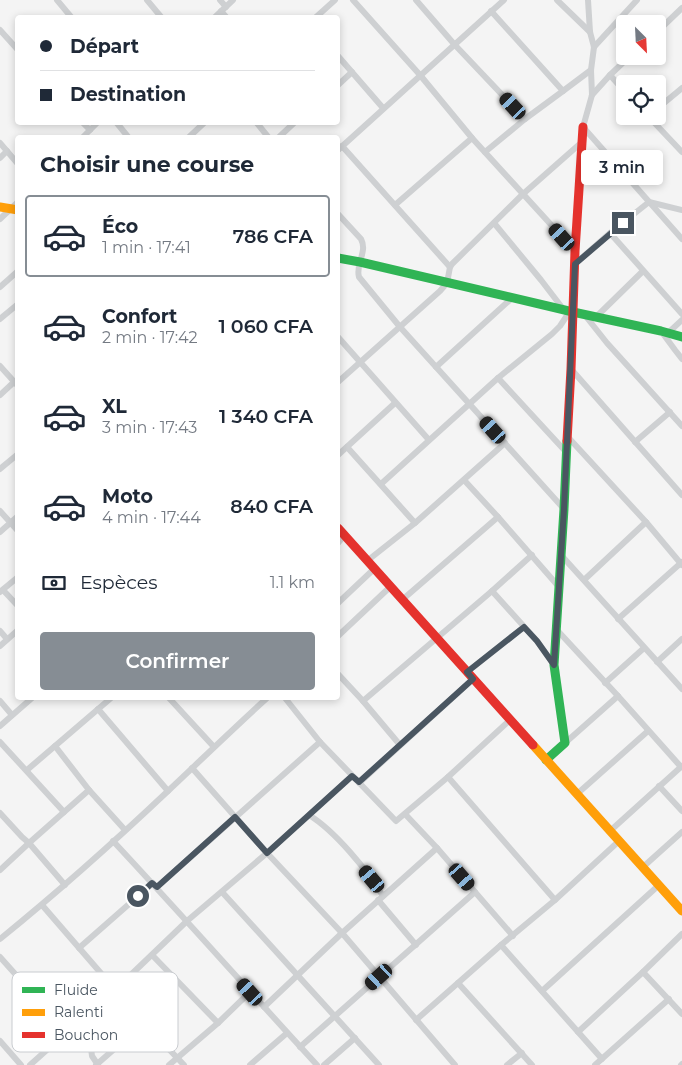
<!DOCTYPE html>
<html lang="fr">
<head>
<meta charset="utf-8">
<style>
	body { margin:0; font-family:Montserrat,sans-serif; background:#f6f6f7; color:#1f2937; height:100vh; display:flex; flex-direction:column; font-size:19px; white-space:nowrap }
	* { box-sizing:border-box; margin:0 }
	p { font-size:16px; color:#747a83 }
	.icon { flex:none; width:28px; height:28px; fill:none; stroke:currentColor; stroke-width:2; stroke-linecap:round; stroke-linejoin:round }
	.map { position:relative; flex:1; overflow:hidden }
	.drawer { position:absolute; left:15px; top:135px; width:325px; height:565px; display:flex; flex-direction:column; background:#fff; border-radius:5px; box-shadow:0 2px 8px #0003 }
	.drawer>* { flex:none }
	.hud { position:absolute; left:15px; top:15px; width:325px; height:110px; border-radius:5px; box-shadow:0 2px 8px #0003; display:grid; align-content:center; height:110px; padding:0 25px; background:#fff }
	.needle { width:32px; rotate:156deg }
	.fabs { position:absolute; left:616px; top:15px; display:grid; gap:10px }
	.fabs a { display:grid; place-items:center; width:50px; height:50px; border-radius:5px; background:#fff; box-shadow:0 2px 8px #0003; font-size:25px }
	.end { position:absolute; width:22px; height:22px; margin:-11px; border:6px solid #4a5661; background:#fff; box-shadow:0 0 0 2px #fff }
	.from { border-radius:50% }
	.bubble { position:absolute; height:35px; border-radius:5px; background:#fff; box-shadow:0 2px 8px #0003; font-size:16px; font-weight:600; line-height:35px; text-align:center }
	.car { position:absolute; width:15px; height:30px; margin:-15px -8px; border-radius:6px; box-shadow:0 0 4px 1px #0007; background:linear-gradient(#222 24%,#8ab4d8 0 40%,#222 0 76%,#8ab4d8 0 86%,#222 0) }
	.hud b { display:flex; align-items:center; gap:18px; height:48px; font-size:19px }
	.hud b+b { border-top:1px solid #e0e1e3 }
	.hud i { width:12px; height:12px; background:#1f2937 }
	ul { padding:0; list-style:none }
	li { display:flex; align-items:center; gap:15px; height:82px; margin:0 10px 8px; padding:0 15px; border:2px solid transparent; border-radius:5px }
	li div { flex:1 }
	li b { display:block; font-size:19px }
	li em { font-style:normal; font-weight:600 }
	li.on { border-color:#868d94 }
	li>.icon { width:45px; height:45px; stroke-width:1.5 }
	h2 { padding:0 25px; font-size:22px; line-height:60px }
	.pay { display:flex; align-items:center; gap:12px; height:55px; padding:0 25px; font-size:19px }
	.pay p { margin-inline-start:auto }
	.primary-button { display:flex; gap:10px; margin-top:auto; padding:10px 25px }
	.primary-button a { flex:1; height:58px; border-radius:5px; background:#868d94; color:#fff; font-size:20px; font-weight:600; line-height:58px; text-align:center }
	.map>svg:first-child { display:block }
</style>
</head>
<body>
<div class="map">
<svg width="682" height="1065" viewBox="0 0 682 1065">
	<rect width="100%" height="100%" fill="#f4f4f4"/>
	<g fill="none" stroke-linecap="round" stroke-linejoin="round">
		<g stroke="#ced0d2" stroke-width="6">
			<polyline points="57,0 72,18"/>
			<polyline points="147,0 162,18"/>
			<polyline points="220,0 226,7"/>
			<polyline points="353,0 420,75 472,138 575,251"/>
			<polyline points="416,0 454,44 525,119"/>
			<polyline points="557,0 590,32"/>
			<polyline points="588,0 590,32 594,47 591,70 592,95 583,127 682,239"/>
			<polyline points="221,11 227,18"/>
			<polyline points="491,11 563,91 591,70"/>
			<polyline points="214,18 233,0"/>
			<polyline points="315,18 335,0"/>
			<polyline points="0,30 18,50"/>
			<polyline points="658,31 682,8"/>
			<polyline points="594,47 637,0"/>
			<polyline points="338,56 383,108"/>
			<polyline points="610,75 625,92"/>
			<polyline points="338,85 352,72"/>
			<polyline points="592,95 610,75 630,56"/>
			<polyline points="658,108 682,88"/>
			<polyline points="648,116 682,152"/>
			<polyline points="82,122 90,130"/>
			<polyline points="116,122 129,138"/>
			<polyline points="256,122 269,138"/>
			<polyline points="82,138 98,122"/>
			<polyline points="188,138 205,122"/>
			<polyline points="278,138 295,122"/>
			<polyline points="0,143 18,164"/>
			<polyline points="342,146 450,267"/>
			<polyline points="338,150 504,0"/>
			<polyline points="485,152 525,119 563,91"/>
			<polyline points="0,158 7,151"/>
			<polyline points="395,205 472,138"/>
			<path d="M338 214 361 239C368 252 355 264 359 277L400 327 564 509"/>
			<polyline points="0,219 18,202"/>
			<polyline points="494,223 541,280 564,310"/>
			<polyline points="610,233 682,314"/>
			<polyline points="575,264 610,233 649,202 682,210"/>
			<polyline points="0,287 18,271"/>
			<polyline points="584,314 607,343 682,426"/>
			<polyline points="596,317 643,271"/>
			<polyline points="0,319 18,304"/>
			<polyline points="661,331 675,350 682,359"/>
			<polyline points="668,333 682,320"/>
			<polyline points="338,337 429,440"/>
			<polyline points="0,366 18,386"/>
			<polyline points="436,367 512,298"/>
			<polyline points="571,369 682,495"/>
			<polyline points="498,378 567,453"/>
			<polyline points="338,382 440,291 447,283 450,267 452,264 523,194 582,142"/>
			<polyline points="0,395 14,382"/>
			<polyline points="567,436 646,522 682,565"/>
			<polyline points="635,442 670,412"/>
			<polyline points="347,447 415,523"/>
			<polyline points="338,455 395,403"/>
			<polyline points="0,469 18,454"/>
			<polyline points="464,480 498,517 559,587"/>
			<polyline points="381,484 498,378 552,334 560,326 570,311"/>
			<polyline points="0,511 18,531"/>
			<polyline points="0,532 18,516"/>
			<polyline points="338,543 344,536"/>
			<polyline points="561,555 682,689"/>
			<polyline points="367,561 415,523 505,443"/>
			<polyline points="584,580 646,522"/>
			<polyline points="3,590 18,606"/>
			<polyline points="492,591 537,641 554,665"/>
			<polyline points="0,592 18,577"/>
			<polyline points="402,600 498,517"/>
			<polyline points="338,603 374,569"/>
			<polyline points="618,619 682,562"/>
			<polyline points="557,630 618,696 681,767"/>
			<polyline points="0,631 7,639"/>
			<polyline points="338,636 390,587"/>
			<polyline points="0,646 18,630"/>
			<polyline points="657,662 682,639"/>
			<polyline points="467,672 524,627"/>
			<polyline points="338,674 363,701 400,745"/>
			<polyline points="605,683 644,648"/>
			<polyline points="169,698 214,747"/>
			<polyline points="285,698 320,742 396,821 448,777 510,720"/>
			<polyline points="0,701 12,715"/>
			<polyline points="363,701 492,591 532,555"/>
			<polyline points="98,709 168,791"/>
			<polyline points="0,726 32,698"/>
			<polyline points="0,742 64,812"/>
			<polyline points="565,743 618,696"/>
			<polyline points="55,746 89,790 125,830"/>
			<polyline points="192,768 267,853 342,933 455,1065"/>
			<polyline points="27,770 111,698"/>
			<polyline points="448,777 555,900"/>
			<polyline points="359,783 473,679"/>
			<polyline points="659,786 682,811"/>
			<polyline points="577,794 648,731"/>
			<polyline points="0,813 22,837 29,843 65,885"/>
			<polyline points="405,814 437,848 513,936"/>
			<path d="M309 815C335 831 367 870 383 896"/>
			<polyline points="610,831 682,766"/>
			<path d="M113 841C182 915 249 991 317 1065"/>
			<polyline points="643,867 682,832"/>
			<polyline points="0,870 29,843 89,790"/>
			<polyline points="157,887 320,742"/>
			<polyline points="222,892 379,1065"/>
			<polyline points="378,900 416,945"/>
			<polyline points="42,905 144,1023 184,1065"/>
			<path d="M0 939C58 892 114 842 168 791 201 760 234 728 267 698"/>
			<polyline points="501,945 602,1059"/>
			<polyline points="79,948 153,883"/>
			<polyline points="153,956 218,1023"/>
			<polyline points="0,957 67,1032"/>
			<polyline points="643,972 682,1014"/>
			<polyline points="458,983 532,1065"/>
			<polyline points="542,991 659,885"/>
			<polyline points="264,1007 342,933 437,848"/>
			<polyline points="84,1017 88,1024 92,1056 98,1065"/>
			<polyline points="416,1020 501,945 555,900 619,841"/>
			<polyline points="578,1032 643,972 682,934"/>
			<polyline points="0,1041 21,1065"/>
			<polyline points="300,1047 475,892"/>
			<polyline points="30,1065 67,1032 115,990 187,921 267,853 352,776"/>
			<polyline points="96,1065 144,1023"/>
			<polyline points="169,1065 218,1023 250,992"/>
			<polyline points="250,1065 287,1033"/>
			<polyline points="324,1065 355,1038"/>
			<polyline points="507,1065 522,1053"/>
			<polyline points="595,1065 669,999"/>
			<polyline points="681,1065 682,1064"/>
		</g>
		<g stroke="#30b455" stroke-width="9">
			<polyline points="338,258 360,262 573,312 661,331 682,337"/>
			<polyline points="546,760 565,743 554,665 564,509 567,441"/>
		</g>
		<g stroke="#ff9f0a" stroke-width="9">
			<polyline points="0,207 18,210"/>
			<polyline points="533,745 682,911"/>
		</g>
		<g stroke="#e5322d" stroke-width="9">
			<polyline points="567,441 571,369 575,251 583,127"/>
			<polyline points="338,528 533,745"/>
		</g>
	</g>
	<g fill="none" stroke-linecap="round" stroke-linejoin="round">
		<polyline stroke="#4a5661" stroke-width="6" points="138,896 152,883 157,887 235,817 267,853 352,776 359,782 473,679 467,672 524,627 537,641 554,665 564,509 575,264 623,223"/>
	</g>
	<rect x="12" y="972" width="166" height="80" rx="8" fill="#fff" stroke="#c9ccd0" stroke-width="1"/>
	<rect x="22" y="987" width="23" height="6" fill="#30b455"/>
	<rect x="22" y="1009" width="23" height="7" fill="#ff9f0a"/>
	<rect x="22" y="1032" width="23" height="6" fill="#e5322d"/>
	<g font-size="14" fill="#4a5661">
		<text x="54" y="995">Fluide</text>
		<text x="54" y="1017">Ralenti</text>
		<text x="54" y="1040">Bouchon</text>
	</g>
</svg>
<div class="fabs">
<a><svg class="needle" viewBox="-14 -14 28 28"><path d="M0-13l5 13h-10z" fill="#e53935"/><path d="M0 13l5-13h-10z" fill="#747a83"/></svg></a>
<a><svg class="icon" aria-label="locate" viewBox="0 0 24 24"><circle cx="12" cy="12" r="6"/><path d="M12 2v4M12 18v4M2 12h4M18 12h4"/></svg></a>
</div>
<i class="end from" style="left:138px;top:896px"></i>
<i class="end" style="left:623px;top:223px"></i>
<div class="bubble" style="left:581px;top:150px;width:82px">3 min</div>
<i class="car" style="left:513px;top:106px;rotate:317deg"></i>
<i class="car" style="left:562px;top:237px;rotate:318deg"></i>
<i class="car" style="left:493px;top:430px;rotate:318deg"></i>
<i class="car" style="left:462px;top:877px;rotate:139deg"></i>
<i class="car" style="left:372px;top:879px;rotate:320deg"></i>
<i class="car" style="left:379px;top:977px;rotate:228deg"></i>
<i class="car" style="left:250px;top:992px;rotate:318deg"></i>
<div class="hud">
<b><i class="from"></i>Départ</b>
<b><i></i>Destination</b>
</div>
<section class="drawer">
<h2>Choisir une course</h2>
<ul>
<li class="on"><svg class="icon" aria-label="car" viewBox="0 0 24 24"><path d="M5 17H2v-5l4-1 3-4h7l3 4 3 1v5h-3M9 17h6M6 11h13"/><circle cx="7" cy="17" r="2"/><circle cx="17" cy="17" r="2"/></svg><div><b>Éco</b><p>1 min · 17:41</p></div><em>786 CFA</em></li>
<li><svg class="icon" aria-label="car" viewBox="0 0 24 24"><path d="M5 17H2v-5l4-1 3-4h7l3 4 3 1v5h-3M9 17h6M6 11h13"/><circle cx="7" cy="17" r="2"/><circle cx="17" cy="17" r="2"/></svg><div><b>Confort</b><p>2 min · 17:42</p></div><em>1 060 CFA</em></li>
<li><svg class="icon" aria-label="car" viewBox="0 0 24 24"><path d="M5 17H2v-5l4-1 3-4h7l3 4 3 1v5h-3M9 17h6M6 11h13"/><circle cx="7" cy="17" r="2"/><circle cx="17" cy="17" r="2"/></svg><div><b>XL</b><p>3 min · 17:43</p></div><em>1 340 CFA</em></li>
<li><svg class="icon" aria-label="car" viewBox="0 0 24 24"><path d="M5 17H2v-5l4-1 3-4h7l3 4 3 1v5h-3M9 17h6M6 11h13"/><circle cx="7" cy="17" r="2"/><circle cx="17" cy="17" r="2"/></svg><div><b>Moto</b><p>4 min · 17:44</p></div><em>840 CFA</em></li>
</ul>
<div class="pay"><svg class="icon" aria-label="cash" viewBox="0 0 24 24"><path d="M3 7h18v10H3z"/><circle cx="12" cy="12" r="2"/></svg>Espèces<p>1.1 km</p></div>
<div class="primary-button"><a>Confirmer</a></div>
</section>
</div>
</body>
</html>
